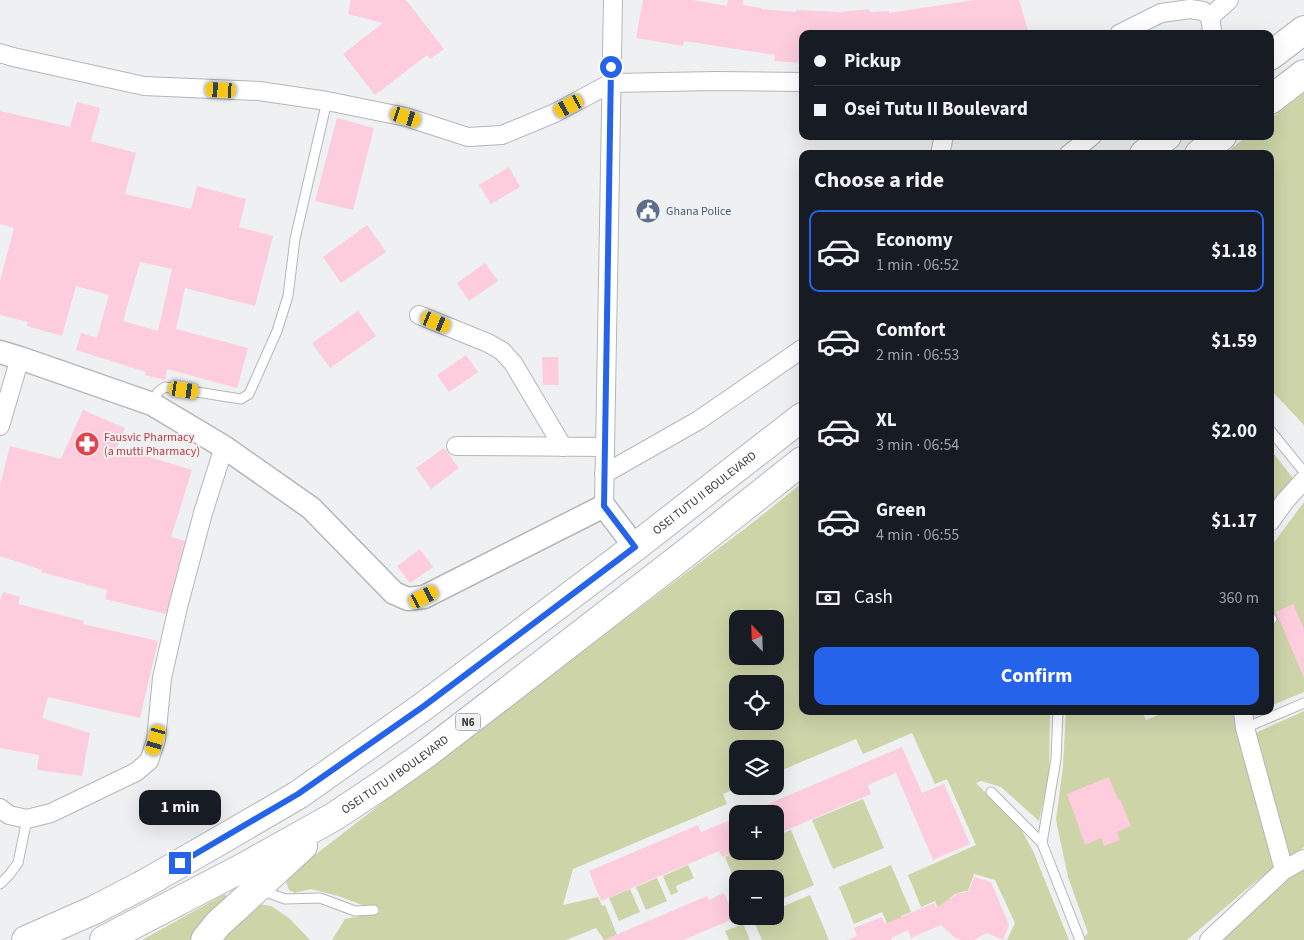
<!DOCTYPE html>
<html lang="en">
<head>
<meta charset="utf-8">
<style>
	body { margin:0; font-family:"Source Sans 3",sans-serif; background:#242831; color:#f1f3f6; height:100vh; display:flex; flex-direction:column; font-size:19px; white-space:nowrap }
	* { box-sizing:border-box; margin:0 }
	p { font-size:16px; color:#9ea1a6 }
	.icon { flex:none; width:28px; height:28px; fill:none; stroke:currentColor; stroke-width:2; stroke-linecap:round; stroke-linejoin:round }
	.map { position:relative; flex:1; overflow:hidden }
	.side { position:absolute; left:799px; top:150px; width:475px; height:565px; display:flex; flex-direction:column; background:#171b24; border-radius:10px; box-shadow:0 5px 20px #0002 }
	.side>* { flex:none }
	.top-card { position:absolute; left:799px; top:30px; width:475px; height:110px; border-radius:10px; box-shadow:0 5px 20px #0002; display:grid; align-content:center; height:110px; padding:0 15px; background:#171b24 }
	.needle { width:32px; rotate:337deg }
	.fabs { position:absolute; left:729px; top:610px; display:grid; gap:10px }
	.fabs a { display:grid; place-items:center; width:55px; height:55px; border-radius:10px; background:#171b24; box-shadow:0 5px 20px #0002; font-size:25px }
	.end { position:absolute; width:22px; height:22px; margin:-11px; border:6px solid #2563eb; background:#fff; box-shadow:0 0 0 2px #fff }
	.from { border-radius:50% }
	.bubble { position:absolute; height:35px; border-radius:10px; background:#171b24; box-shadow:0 5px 20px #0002; font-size:16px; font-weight:700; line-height:35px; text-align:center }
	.car { position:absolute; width:15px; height:30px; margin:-15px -8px; border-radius:6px; box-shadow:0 0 4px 1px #0007; background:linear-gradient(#f5c518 24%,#345 0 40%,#f5c518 0 76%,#345 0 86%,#f5c518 0) }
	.top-card b { display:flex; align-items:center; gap:18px; height:48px; font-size:19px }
	.top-card b+b { border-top:1px solid #363941 }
	.top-card i { width:12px; height:12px; background:#f1f3f6 }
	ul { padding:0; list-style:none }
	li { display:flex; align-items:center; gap:15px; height:82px; margin:0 10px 8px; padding:0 5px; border:2px solid transparent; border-radius:10px }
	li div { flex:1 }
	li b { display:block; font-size:19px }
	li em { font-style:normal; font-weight:700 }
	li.on { border-color:#2563eb }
	li>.icon { width:45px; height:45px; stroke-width:1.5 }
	h2 { padding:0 15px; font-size:22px; line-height:60px }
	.pay { display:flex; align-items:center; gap:12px; height:55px; padding:0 15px; font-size:19px }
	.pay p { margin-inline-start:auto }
	.action { display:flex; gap:10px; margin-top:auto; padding:10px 15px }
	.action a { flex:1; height:58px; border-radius:10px; background:#2563eb; color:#fff; font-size:20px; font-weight:700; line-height:58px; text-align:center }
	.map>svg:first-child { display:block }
</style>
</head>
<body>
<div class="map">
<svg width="1304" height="940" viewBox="0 0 1304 940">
	<rect width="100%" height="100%" fill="#eef0f2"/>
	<g fill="#cdd4a8" fill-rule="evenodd">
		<polygon points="1304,93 1304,425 1270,389 1270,154 1225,154 1247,136 1270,136 1270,119"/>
		<polygon points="1270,449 1296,482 1270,515"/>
		<path d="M802 483V711H1050L1049 775 1039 821 1001 787 981 781 976 783 1020 827 1033 851 1069 940H1007L1015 923 995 880 974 874 968 891C951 892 946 901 941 915L935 901 921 907 908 875 976 845 947 779 935 784 912 733 863 754 856 739 775 773V749H738V786H742L723 794 727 804 573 869 563 905 598 897 602 906 605 905 619 940H604L596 928 566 940H332L345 919 381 912 338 896 311 889 295 893 289 890 286 882 293 872 404 786 751 524ZM738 619H775V656H738ZM738 684H775V721H738Z"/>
		<polygon points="1304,502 1304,692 1270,706 1270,548"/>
		<polygon points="1066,711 1142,711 1146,720 1168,711 1233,711 1236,729 1240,740 1304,711 1304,847 1255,882 1187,940 1081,940 1088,933 1068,877 1056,820 1063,766"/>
		<polygon points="863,799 884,848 833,869 812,820"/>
		<polygon points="791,830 814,885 775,902 775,879 738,879 737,886 725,857 739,851 775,851 775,836"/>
		<polygon points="688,865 694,878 676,886 678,892 671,895 663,876"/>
		<polygon points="891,865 911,912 901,916 906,929 892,935 882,912 854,924 839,887"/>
		<polygon points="1304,868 1304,940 1221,940 1290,874"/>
		<polygon points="657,878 667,901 646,910 636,887"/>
		<polygon points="630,889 640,912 619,921 609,898"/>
		<polygon points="225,894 230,901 192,940 142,940"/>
		<polygon points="810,895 829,940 762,940 753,919 760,916 775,916 775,910"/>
		<polygon points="257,904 271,906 289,918 310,940 213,940"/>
		<polygon points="743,924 750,940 729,940 725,931"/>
	</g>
	<g fill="#fdccdd" fill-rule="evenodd">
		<polygon points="351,0 406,0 444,49 430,59 427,55 375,95 343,54 383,23 348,14"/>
		<polygon points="643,0 693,0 727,6 728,0 743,0 743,5 761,8 761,9 796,12 796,10 840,12 869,9 870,12 889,11 889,13 975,0 1019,0 1029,34 802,34 802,63 774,61 775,55 684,41 683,46 636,38"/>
		<path d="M77 102 100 108 91 141 136 153 125 194 191 209 197 186 246 199 239 227 273 236 255 306 185 288 176 329 248 348 237 388 167 369 165 380 145 375 146 372 76 350 81 333 97 338 109 295 76 286 62 336 27 326 28 322 0 315V281L14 228 0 224V111L70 127ZM140 262 172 269 158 331 123 321Z"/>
		<polygon points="337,118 374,128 353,210 315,201"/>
		<polygon points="509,167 520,187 491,204 479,185"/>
		<polygon points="367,225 386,252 341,283 323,257"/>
		<polygon points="485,263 498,281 469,301 457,283"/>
		<polygon points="358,311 376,336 330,368 312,343"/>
		<polygon points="466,355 478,372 449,392 437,375"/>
		<polygon points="542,357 558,357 559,385 543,385"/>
		<polygon points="83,410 125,428 117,447 192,470 171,537 185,541 166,614 105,599 107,590 41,572 42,570 0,556 0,485 10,446 61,459"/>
		<polygon points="444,448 459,468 431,489 416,468"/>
		<polygon points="420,549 433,567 410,583 397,566"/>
		<polygon points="3,592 20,597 18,604 84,621 83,624 158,641 140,718 48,697 42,718 90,733 82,776 37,770 39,755 0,748 0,601"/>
		<polygon points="1293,604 1304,629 1304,678 1276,612"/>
		<polygon points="902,747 922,793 944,784 970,844 933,860 896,773 868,785 871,794 775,835 775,814 745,814"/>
		<polygon points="1109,777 1118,800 1120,799 1131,826 1117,832 1120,840 1104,846 1101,838 1085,845 1067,794"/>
		<polygon points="738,817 738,851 722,857 719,851 601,901 589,871 698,825 701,832"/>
		<polygon points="974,877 991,882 1009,925 1003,940 987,933 974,940 961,940 954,937 941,925 911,938 908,930 891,938 892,940 847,940 857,936 854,928 882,917 885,924 934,903 936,908 957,894 969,891"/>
		<polygon points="724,893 735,918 683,940 604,940 707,896 709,900"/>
	</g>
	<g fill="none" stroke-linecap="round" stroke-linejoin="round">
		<defs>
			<g id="service">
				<polyline points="152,403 158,392 165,387 241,399 249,394 277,331 288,296 295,239 327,101"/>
				<polyline points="1270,430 1304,472"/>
				<polyline points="1270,619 1272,619"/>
				<polyline points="1245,728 1304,703"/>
				<polyline points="991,792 1042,843 1080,940"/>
				<polyline points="1042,843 1056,759 1058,711"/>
				<polyline points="0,884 9,875 18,863 27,819"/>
				<polyline points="260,890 285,899 320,898 355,911 374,910"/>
			</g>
			<g id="minor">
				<polyline points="1210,17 1229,0"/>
				<polyline points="1119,34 1161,13 1190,9 1203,11 1210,17 1212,30 1210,34"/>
				<polyline points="0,53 13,57 144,86 259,91 327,101 406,117 468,137 502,135 555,113 611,83 716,81 802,82"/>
				<polyline points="940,154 944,136"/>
				<polyline points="1069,154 1092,136"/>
				<polyline points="419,315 488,343 502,351 513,363 563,447"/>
				<polyline points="0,426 20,358"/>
				<polyline points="456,446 605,447"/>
				<polyline points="604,474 699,420 802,349"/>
				<polyline points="604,506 613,0"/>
				<polyline points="1270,522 1285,501 1304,480"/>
				<polyline points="1243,711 1245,728 1284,870"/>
				<polyline points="0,808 9,815 27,819 51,813 136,772 149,761 156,740 162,678 178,607 203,513 224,447"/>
				<polyline points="1209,940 1284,870 1304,859"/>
			</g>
			<polyline id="tertiary" points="0,352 20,358 152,404 224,447 311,508 394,593 408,599 424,597 604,506 635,547"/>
			<g id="trunk">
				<polyline points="1270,56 1304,30"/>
				<polyline points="1270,100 1304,74"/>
				<polyline points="1144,154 1167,136"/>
				<polyline points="1199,154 1222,136"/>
				<path id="s1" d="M26 940 94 910 146 883 231 834 298 795 424 706 635 547 802 417"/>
				<path id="s2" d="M104 940 244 867 335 816 383 784 427 753 496 700 686 553 802 461"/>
				<polyline points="205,940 218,924 303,846"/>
			</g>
		</defs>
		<use href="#service" stroke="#b4b6b8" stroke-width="11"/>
		<use href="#minor" stroke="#b4b6b8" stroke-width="20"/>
		<use href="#tertiary" stroke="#b4b6b8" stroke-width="25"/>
		<use href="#trunk" stroke="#b4b6b8" stroke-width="30"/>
		<use href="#service" stroke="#fff" stroke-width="9"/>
		<use href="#minor" stroke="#fff" stroke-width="18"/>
		<use href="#tertiary" stroke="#fff" stroke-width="22"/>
		<use href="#trunk" stroke="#fff" stroke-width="28"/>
	</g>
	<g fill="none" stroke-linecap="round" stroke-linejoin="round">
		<polyline stroke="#2563eb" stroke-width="6" points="180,863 298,794 424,706 635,547 604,506 611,67"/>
	</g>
	<defs>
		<symbol id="civic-disc" viewBox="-11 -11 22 22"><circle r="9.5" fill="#5c6f8a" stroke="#eef0f2"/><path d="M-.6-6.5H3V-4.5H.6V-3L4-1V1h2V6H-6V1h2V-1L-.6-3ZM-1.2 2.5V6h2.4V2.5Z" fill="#fff"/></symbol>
		<symbol id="pharmacy-disc" viewBox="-11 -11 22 22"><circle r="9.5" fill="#e0444e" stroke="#eef0f2"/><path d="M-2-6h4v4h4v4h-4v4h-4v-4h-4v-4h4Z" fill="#fff"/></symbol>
	</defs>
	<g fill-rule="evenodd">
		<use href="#civic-disc" x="634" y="197" width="28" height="28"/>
		<use href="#pharmacy-disc" x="73" y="430" width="28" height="28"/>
	</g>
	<g text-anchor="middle" stroke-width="4" stroke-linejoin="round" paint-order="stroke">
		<rect fill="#eef0f2" stroke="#6e6f70" stroke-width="1" x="455.5" y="713.5" width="25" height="17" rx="4"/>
		<g font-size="11" font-weight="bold" fill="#373838">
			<text x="468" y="726">N6</text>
		</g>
		<g font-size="12" fill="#4e5e75" stroke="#eef0f2" text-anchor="start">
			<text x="666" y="215">Ghana Police</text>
		</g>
		<g font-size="12" fill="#be3a42" stroke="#eef0f2" text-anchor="start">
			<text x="104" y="441">Fausvic Pharmacy<tspan x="104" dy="14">(a mutti Pharmacy)</tspan></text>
		</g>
		<g font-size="12" fill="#373838" stroke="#eef0f2">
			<text dy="4" stroke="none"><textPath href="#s1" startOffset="815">OSEI TUTU II BOULEVARD</textPath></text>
			<text dy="4" stroke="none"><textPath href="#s2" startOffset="335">OSEI TUTU II BOULEVARD</textPath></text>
		</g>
	</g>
</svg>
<div class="fabs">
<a><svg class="needle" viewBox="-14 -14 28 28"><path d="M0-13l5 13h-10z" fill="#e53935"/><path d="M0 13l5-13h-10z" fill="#9ea1a6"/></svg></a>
<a><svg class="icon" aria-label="locate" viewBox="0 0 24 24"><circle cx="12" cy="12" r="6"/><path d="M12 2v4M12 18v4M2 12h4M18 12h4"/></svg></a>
<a><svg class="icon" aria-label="layers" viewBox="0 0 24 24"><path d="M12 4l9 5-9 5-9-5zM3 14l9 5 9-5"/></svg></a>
<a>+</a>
<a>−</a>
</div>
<i class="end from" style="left:611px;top:67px"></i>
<i class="end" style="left:180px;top:863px"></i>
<div class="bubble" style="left:139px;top:790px;width:82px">1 min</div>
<i class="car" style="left:221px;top:90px;rotate:273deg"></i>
<i class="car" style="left:569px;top:106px;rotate:242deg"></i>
<i class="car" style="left:406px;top:117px;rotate:108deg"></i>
<i class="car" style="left:436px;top:322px;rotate:112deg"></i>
<i class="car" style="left:184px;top:390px;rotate:99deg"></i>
<i class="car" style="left:424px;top:597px;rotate:63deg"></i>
<i class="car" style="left:156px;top:740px;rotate:196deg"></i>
<div class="top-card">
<b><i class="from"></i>Pickup</b>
<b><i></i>Osei Tutu II Boulevard</b>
</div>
<section class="side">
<h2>Choose a ride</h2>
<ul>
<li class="on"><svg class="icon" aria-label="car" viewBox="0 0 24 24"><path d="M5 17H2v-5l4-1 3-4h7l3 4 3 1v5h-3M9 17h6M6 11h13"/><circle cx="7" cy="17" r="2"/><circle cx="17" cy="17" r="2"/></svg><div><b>Economy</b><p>1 min · 06:52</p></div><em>$1.18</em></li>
<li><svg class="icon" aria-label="car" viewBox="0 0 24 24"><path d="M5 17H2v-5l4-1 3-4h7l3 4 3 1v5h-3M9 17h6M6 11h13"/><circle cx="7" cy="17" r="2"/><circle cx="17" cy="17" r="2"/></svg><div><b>Comfort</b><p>2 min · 06:53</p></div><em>$1.59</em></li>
<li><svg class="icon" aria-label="car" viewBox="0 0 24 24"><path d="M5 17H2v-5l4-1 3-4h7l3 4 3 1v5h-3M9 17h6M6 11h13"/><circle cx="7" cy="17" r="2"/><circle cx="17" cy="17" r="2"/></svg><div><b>XL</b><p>3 min · 06:54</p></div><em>$2.00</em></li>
<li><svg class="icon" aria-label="car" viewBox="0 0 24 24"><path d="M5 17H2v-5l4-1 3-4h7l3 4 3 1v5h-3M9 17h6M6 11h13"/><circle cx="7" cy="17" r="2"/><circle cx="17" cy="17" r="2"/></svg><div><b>Green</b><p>4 min · 06:55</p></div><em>$1.17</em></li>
</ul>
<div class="pay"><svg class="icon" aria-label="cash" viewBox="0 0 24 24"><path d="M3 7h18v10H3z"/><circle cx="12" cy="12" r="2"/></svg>Cash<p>360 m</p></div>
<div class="action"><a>Confirm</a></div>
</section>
</div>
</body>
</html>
